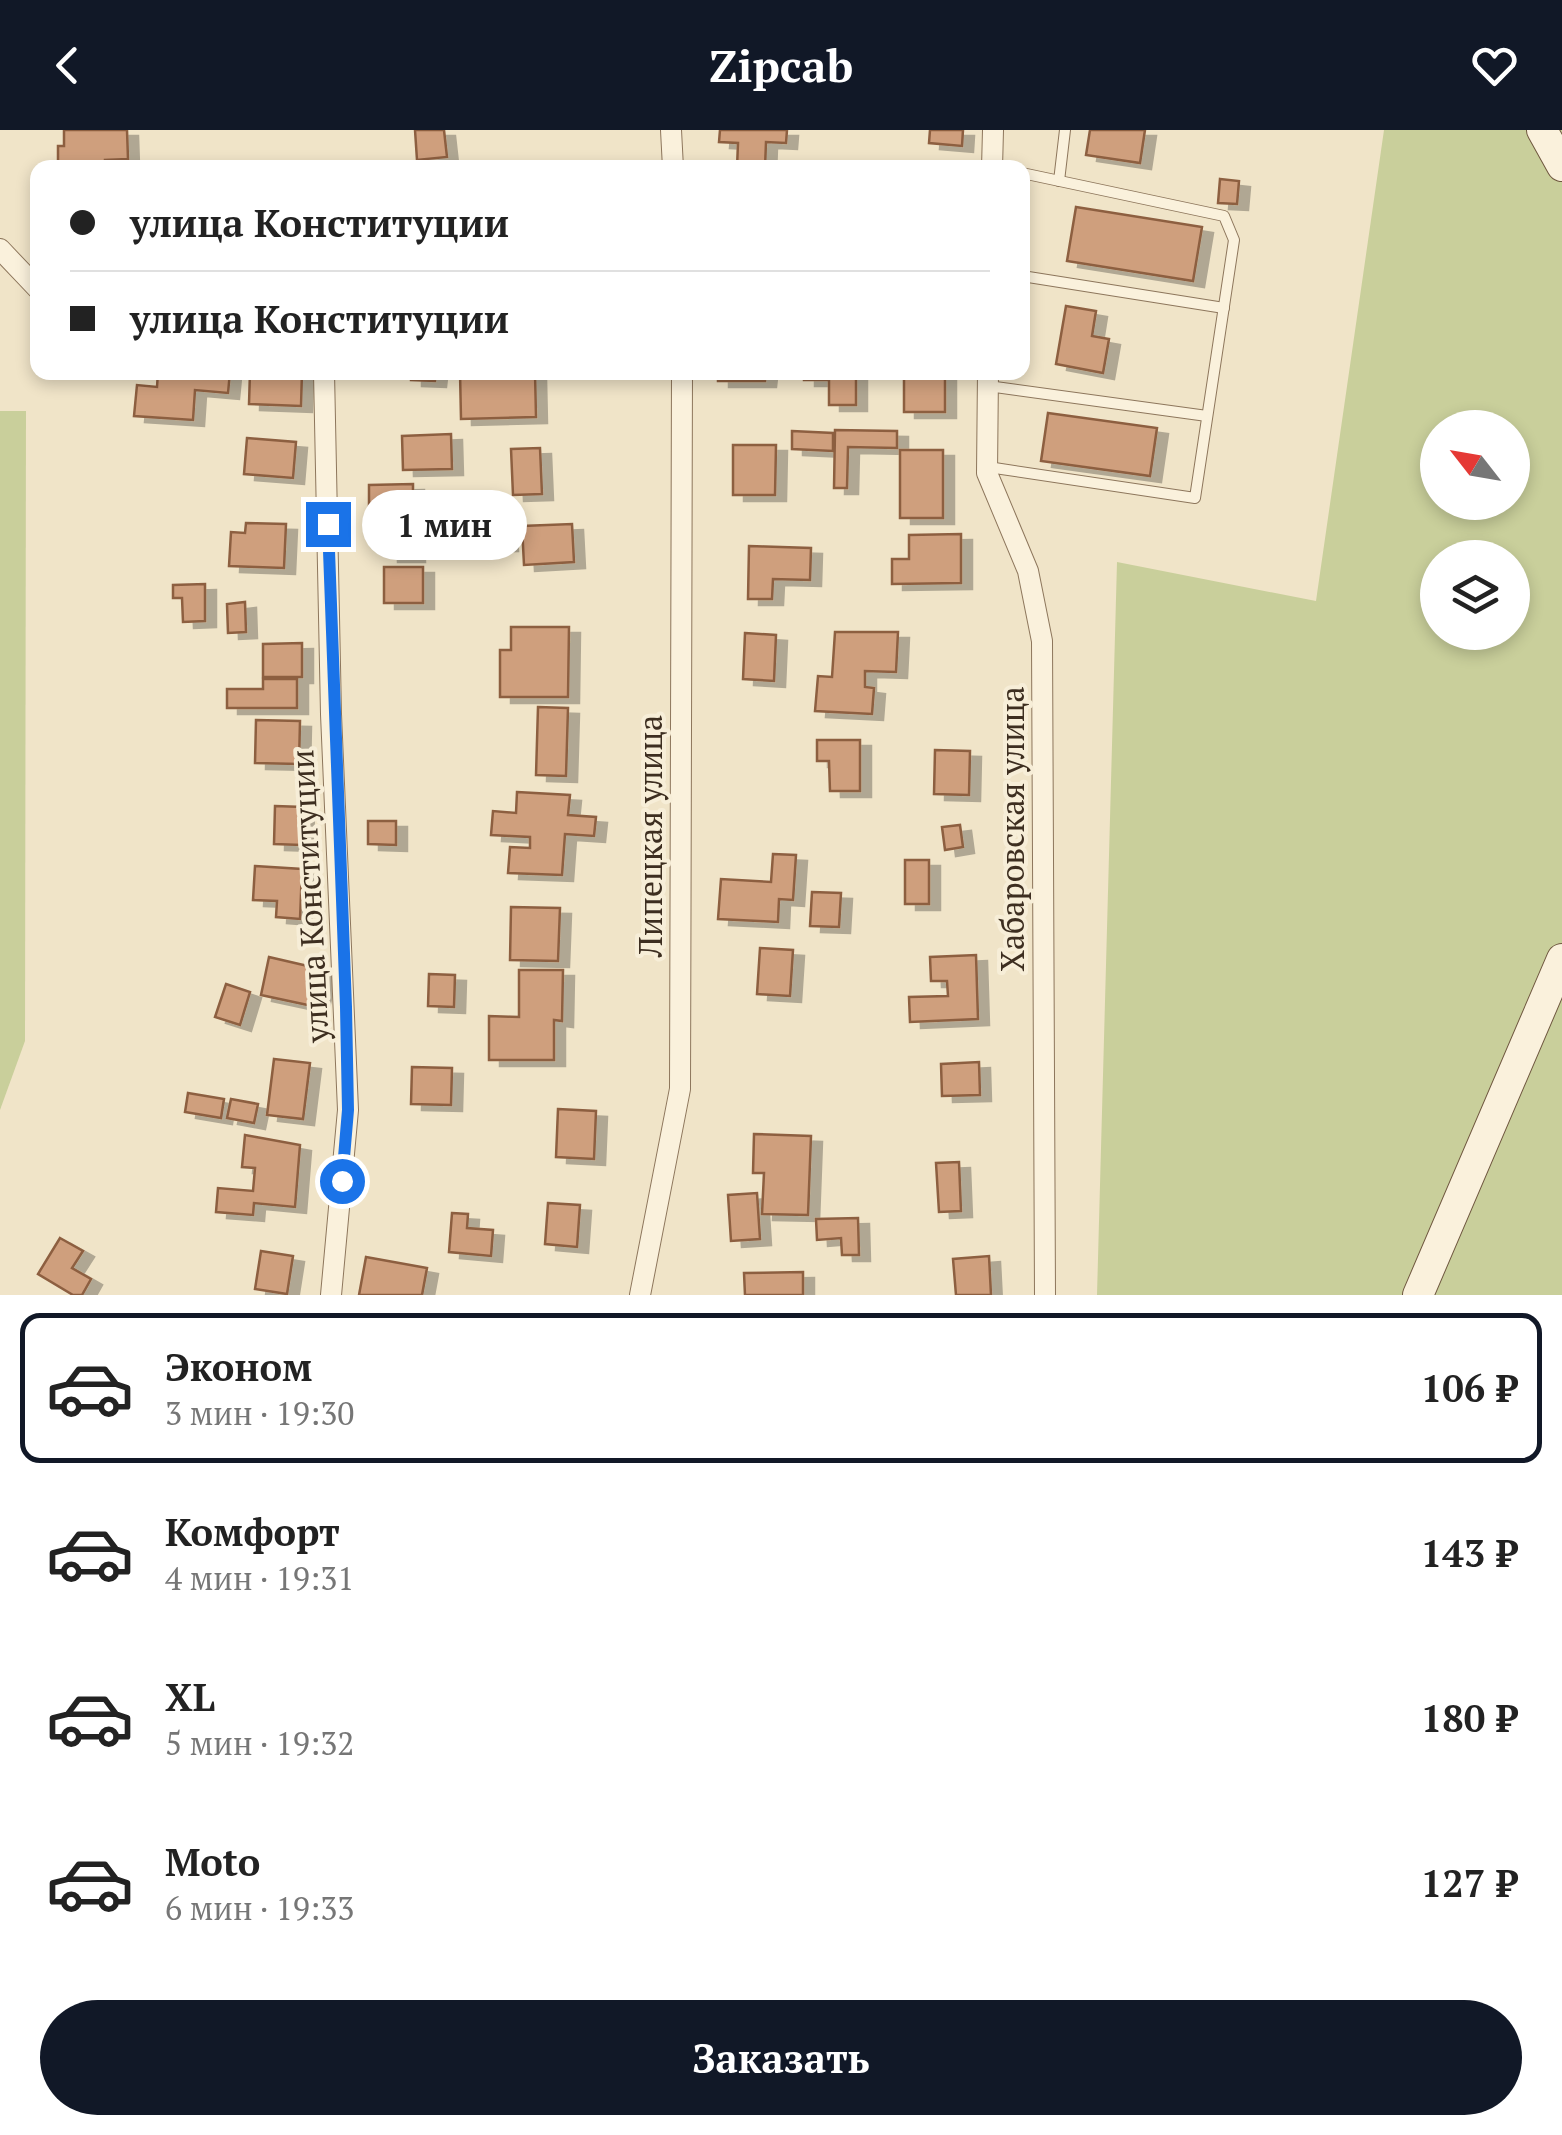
<!DOCTYPE html>
<html lang="ru">
<head>
<meta charset="utf-8">
<style>
	body { margin:0; font-family:"PT Serif",serif; background:#f2f2f2; color:#222; height:100vh; display:flex; flex-direction:column; font-size:38px; white-space:nowrap }
	* { box-sizing:border-box; margin:0 }
	p { font-size:32px; color:#767676 }
	.icon { flex:none; width:55px; height:55px; fill:none; stroke:currentColor; stroke-width:2; stroke-linecap:round; stroke-linejoin:round }
	.map { position:relative; height:1165px; overflow:hidden }
	.drawer { display:flex; flex-direction:column; background:#fff; flex:1 }
	.drawer>* { flex:none }
	.hud { position:absolute; left:30px; top:30px; width:1000px; height:220px; border-radius:20px; box-shadow:0 5px 15px #0003; display:grid; align-content:center; height:220px; padding:0 40px; background:#fff }
	.needle { width:65px; rotate:301deg }
	.fabs { position:absolute; left:1420px; top:280px; display:grid; gap:20px }
	.fabs a { display:grid; place-items:center; width:110px; height:110px; border-radius:50%; background:#fff; box-shadow:0 5px 15px #0003; font-size:50px }
	.end { position:absolute; width:45px; height:45px; margin:-22px; border:12px solid #1a73e8; background:#fff; box-shadow:0 0 0 5px #fff }
	.from { border-radius:50% }
	.bubble { position:absolute; height:70px; border-radius:35px; background:#fff; box-shadow:0 5px 15px #0003; font-size:32px; font-weight:700; line-height:70px; text-align:center }
	.hud b { display:flex; align-items:center; gap:35px; height:95px; font-size:38px }
	.hud b+b { border-top:2px solid #e0e0e0 }
	.hud i { width:25px; height:25px; background:#222 }
	ul { padding:18px 0 0; list-style:none }
	li { display:flex; align-items:center; gap:30px; height:150px; margin:0 20px 15px; padding:0 20px; border:5px solid transparent; border-radius:20px }
	li div { flex:1 }
	li b { display:block; font-size:38px }
	li em { font-style:normal; font-weight:700 }
	li.current { border-color:#111827 }
	li>.icon { width:90px; height:90px; stroke-width:1.5 }
	.primary-button { display:flex; gap:20px; margin-top:auto; padding:20px 40px }
	.primary-button a { flex:1; height:115px; border-radius:60px; background:#111827; color:#fff; font-size:40px; font-weight:700; line-height:115px; text-align:center }
	header { display:flex; justify-content:space-between; align-items:center; height:130px; padding:0 40px; background:#111827; color:#fff; font-size:45px; font-weight:700 }
	.map>svg:first-child { display:block }
</style>
</head>
<body>
<header><svg class="icon" aria-label="back" viewBox="0 0 24 24"><path d="M15 5l-7 7 7 7"/></svg>Zipcab<svg class="icon" aria-label="heart" viewBox="0 0 24 24"><path d="M12 20l-8-8c-3-5 5-10 8-4 3-6 11-1 8 4z"/></svg></header>
<div class="map">
<svg width="1562" height="1165" viewBox="0 0 1562 1165">
	<defs>
		<filter id="shadow"><feDropShadow dx="11" dy="6" stdDeviation="0" flood-color="#0004"/></filter>
	</defs>
	<rect width="100%" height="100%" fill="#f0e4c8"/>
	<g fill="#c9cf9b" fill-rule="evenodd">
		<path d="M1384 0H1562V1165H1097L1117 432 1316 471ZM1438 298H1512V372H1438ZM1438 428H1512V502H1438Z"/>
		<polygon points="0,281 26,281 25,911 0,980"/>
	</g>
	<g fill="#cf9f7d" stroke="#8d5f41" stroke-width="2.5" filter="url(#shadow)">
		<polygon points="64,0 127,0 128,29 105,30 105,38 58,38 58,16 64,16"/>
		<polygon points="415,0 444,0 447,27 417,30"/>
		<polygon points="720,0 787,0 786,13 766,12 765,38 737,38 738,13 719,12"/>
		<polygon points="930,0 963,0 962,16 929,13"/>
		<polygon points="1090,0 1145,0 1140,33 1086,25"/>
		<polygon points="1220,49 1239,51 1237,74 1218,73"/>
		<polygon points="1076,77 1202,97 1193,151 1067,131"/>
		<polygon points="1066,176 1096,181 1092,206 1109,209 1103,243 1056,234"/>
		<polygon points="158,242 230,242 228,263 195,260 193,290 134,286 137,255 157,257"/>
		<polygon points="250,242 302,242 301,276 249,274"/>
		<polygon points="411,242 436,242 435,251 411,250"/>
		<polygon points="460,242 535,242 536,287 461,289"/>
		<polygon points="718,242 766,242 765,251 718,251"/>
		<polygon points="804,242 856,242 856,275 829,275 829,250 804,250"/>
		<rect x="904" y="242" width="41" height="40"/>
		<polygon points="1048,283 1157,298 1150,346 1041,331"/>
		<polygon points="835,300 897,301 897,318 848,317 847,358 834,358"/>
		<polygon points="792,301 833,303 833,321 792,319"/>
		<polygon points="451,304 452,339 403,340 402,306"/>
		<polygon points="247,308 296,312 293,348 244,344"/>
		<polygon points="733,315 776,315 775,365 733,365"/>
		<polygon points="540,318 542,364 513,365 511,319"/>
		<rect x="900" y="320" width="43" height="68"/>
		<polygon points="413,354 413,386 369,387 369,355"/>
		<polygon points="504,368 505,391 470,392 470,369"/>
		<polygon points="246,393 286,394 284,438 229,436 231,402 245,403"/>
		<polygon points="572,394 574,432 524,435 522,396"/>
		<polygon points="468,395 506,395 507,415 468,416"/>
		<polygon points="413,398 414,426 387,426 386,399"/>
		<polygon points="961,404 961,453 892,454 892,429 909,429 909,405"/>
		<polygon points="749,416 811,418 810,450 773,449 772,469 748,469"/>
		<rect x="384" y="437" width="39" height="36"/>
		<polygon points="205,454 205,491 183,492 182,468 173,468 173,455"/>
		<polygon points="245,472 246,502 228,503 227,474"/>
		<polygon points="511,497 569,497 568,567 500,567 500,520 511,520"/>
		<polygon points="835,502 898,502 896,542 865,541 865,557 874,558 872,584 815,581 818,546 832,547"/>
		<polygon points="745,503 776,505 774,551 743,549"/>
		<polygon points="302,513 302,547 263,547 263,514"/>
		<polygon points="263,549 297,549 297,578 227,578 227,559 263,559"/>
		<polygon points="538,577 568,578 566,646 536,645"/>
		<polygon points="256,590 300,591 299,634 255,633"/>
		<polygon points="817,610 860,610 860,661 830,661 829,631 817,631"/>
		<polygon points="935,620 970,621 969,665 934,664"/>
		<polygon points="517,662 570,665 568,685 596,687 594,706 565,704 562,745 508,743 510,717 530,718 530,707 491,705 493,681 516,683"/>
		<polygon points="275,676 303,677 302,715 274,714"/>
		<polygon points="368,691 396,691 396,715 368,714"/>
		<polygon points="960,695 963,717 945,720 942,697"/>
		<polygon points="773,724 796,725 793,770 779,769 778,792 718,789 721,749 771,752"/>
		<rect x="905" y="730" width="24" height="44"/>
		<polygon points="255,736 302,739 300,789 276,787 277,771 253,770"/>
		<polygon points="812,762 841,763 839,797 810,796"/>
		<polygon points="511,777 560,778 558,831 510,830"/>
		<polygon points="760,818 793,820 790,866 757,864"/>
		<polygon points="976,825 978,889 910,892 909,867 948,866 947,851 931,851 930,827"/>
		<polygon points="269,827 325,840 317,877 261,865"/>
		<polygon points="519,840 563,840 562,891 554,890 554,930 489,930 489,886 519,887"/>
		<polygon points="429,844 455,845 454,877 428,876"/>
		<polygon points="226,854 250,862 240,895 215,887"/>
		<polygon points="274,929 310,933 303,989 267,985"/>
		<polygon points="979,932 980,965 942,966 941,934"/>
		<polygon points="412,937 452,938 451,975 411,974"/>
		<polygon points="188,963 224,969 221,988 185,982"/>
		<polygon points="231,969 258,974 254,993 227,988"/>
		<polygon points="558,979 596,981 594,1029 556,1027"/>
		<polygon points="754,1004 811,1006 808,1085 762,1084 764,1043 753,1043"/>
		<polygon points="245,1005 300,1015 295,1077 254,1073 253,1085 216,1082 218,1058 253,1061 255,1038 242,1037"/>
		<polygon points="959,1032 961,1081 939,1082 936,1033"/>
		<polygon points="757,1063 760,1109 731,1111 728,1065"/>
		<polygon points="548,1073 580,1075 577,1117 545,1114"/>
		<polygon points="452,1083 468,1084 467,1098 493,1100 491,1126 449,1122"/>
		<polygon points="858,1088 859,1125 842,1125 841,1108 817,1110 816,1089"/>
		<polygon points="60,1108 83,1121 72,1138 91,1149 82,1165 73,1165 38,1144"/>
		<polygon points="261,1121 293,1126 287,1164 255,1159"/>
		<polygon points="989,1126 991,1165 956,1165 953,1129"/>
		<polygon points="366,1127 427,1138 422,1165 359,1165"/>
		<polygon points="803,1142 803,1165 745,1165 744,1143"/>
	</g>
	<g fill="none" stroke-linecap="round" stroke-linejoin="round">
		<defs>
			<g id="lane">
				<polyline points="1059,51 1065,0"/>
				<polyline points="1022,146 1224,178"/>
				<polyline points="988,256 1207,286"/>
				<polyline points="988,337 1195,368 1234,110 1224,86 1022,43"/>
			</g>
			<g id="street">
				<polyline points="671,0 673,38"/>
				<polyline points="992,38 993,0"/>
				<polyline points="0,119 38,159"/>
				<polyline points="324,242 331,584 348,980 331,1165"/>
				<polyline points="988,242 987,343 1028,441 1042,511 1045,1165"/>
				<polyline points="640,1165 680,959 682,242"/>
			</g>
			<g id="secondary">
				<polyline points="1542,0 1562,36"/>
				<polyline points="1418,1165 1562,829"/>
			</g>
		</defs>
		<use href="#lane" stroke="#8d765c" stroke-width="12"/>
		<use href="#street" stroke="#8d765c" stroke-width="22"/>
		<use href="#secondary" stroke="#6f573f" stroke-width="32"/>
		<use href="#lane" stroke="#faf1dc" stroke-width="10"/>
		<use href="#street" stroke="#faf1dc" stroke-width="20"/>
		<use href="#secondary" stroke="#faf1dc" stroke-width="30"/>
	</g>
	<g fill="none" stroke-linecap="round" stroke-linejoin="round">
		<polyline stroke="#1a73e8" stroke-width="12" points="328,394 346,877 348,980 342,1051"/>
	</g>
	<g text-anchor="middle" stroke-width="8" stroke-linejoin="round" paint-order="stroke">
		<g font-size="32" fill="#3d2e20" stroke="#f7eed8">
			<text transform="translate(1013 699) rotate(-90)" y="11">Хабаровская улица</text>
			<text transform="translate(651 706) rotate(-90)" y="11">Липецкая улица</text>
			<text transform="translate(310 766) rotate(-93)" y="11">улица Конституции</text>
		</g>
	</g>
</svg>
<div class="fabs">
<a><svg class="needle" viewBox="-14 -14 28 28"><path d="M0-13l5 13h-10z" fill="#e53935"/><path d="M0 13l5-13h-10z" fill="#767676"/></svg></a>
<a><svg class="icon" aria-label="layers" viewBox="0 0 24 24"><path d="M12 4l9 5-9 5-9-5zM3 14l9 5 9-5"/></svg></a>
</div>
<i class="end from" style="left:342px;top:1051px"></i>
<i class="end" style="left:328px;top:394px"></i>
<div class="bubble" style="left:362px;top:360px;width:165px">1 мин</div>
<div class="hud">
<b><i class="from"></i>улица Конституции</b>
<b><i></i>улица Конституции</b>
</div>
</div>
<section class="drawer">
<ul>
<li class="current"><svg class="icon" aria-label="car" viewBox="0 0 24 24"><path d="M5 17H2v-5l4-1 3-4h7l3 4 3 1v5h-3M9 17h6M6 11h13"/><circle cx="7" cy="17" r="2"/><circle cx="17" cy="17" r="2"/></svg><div><b>Эконом</b><p>3 мин · 19:30</p></div><em>106 ₽</em></li>
<li><svg class="icon" aria-label="car" viewBox="0 0 24 24"><path d="M5 17H2v-5l4-1 3-4h7l3 4 3 1v5h-3M9 17h6M6 11h13"/><circle cx="7" cy="17" r="2"/><circle cx="17" cy="17" r="2"/></svg><div><b>Комфорт</b><p>4 мин · 19:31</p></div><em>143 ₽</em></li>
<li><svg class="icon" aria-label="car" viewBox="0 0 24 24"><path d="M5 17H2v-5l4-1 3-4h7l3 4 3 1v5h-3M9 17h6M6 11h13"/><circle cx="7" cy="17" r="2"/><circle cx="17" cy="17" r="2"/></svg><div><b>XL</b><p>5 мин · 19:32</p></div><em>180 ₽</em></li>
<li><svg class="icon" aria-label="car" viewBox="0 0 24 24"><path d="M5 17H2v-5l4-1 3-4h7l3 4 3 1v5h-3M9 17h6M6 11h13"/><circle cx="7" cy="17" r="2"/><circle cx="17" cy="17" r="2"/></svg><div><b>Moto</b><p>6 мин · 19:33</p></div><em>127 ₽</em></li>
</ul>
<div class="primary-button"><a>Заказать</a></div>
</section>
</body>
</html>
